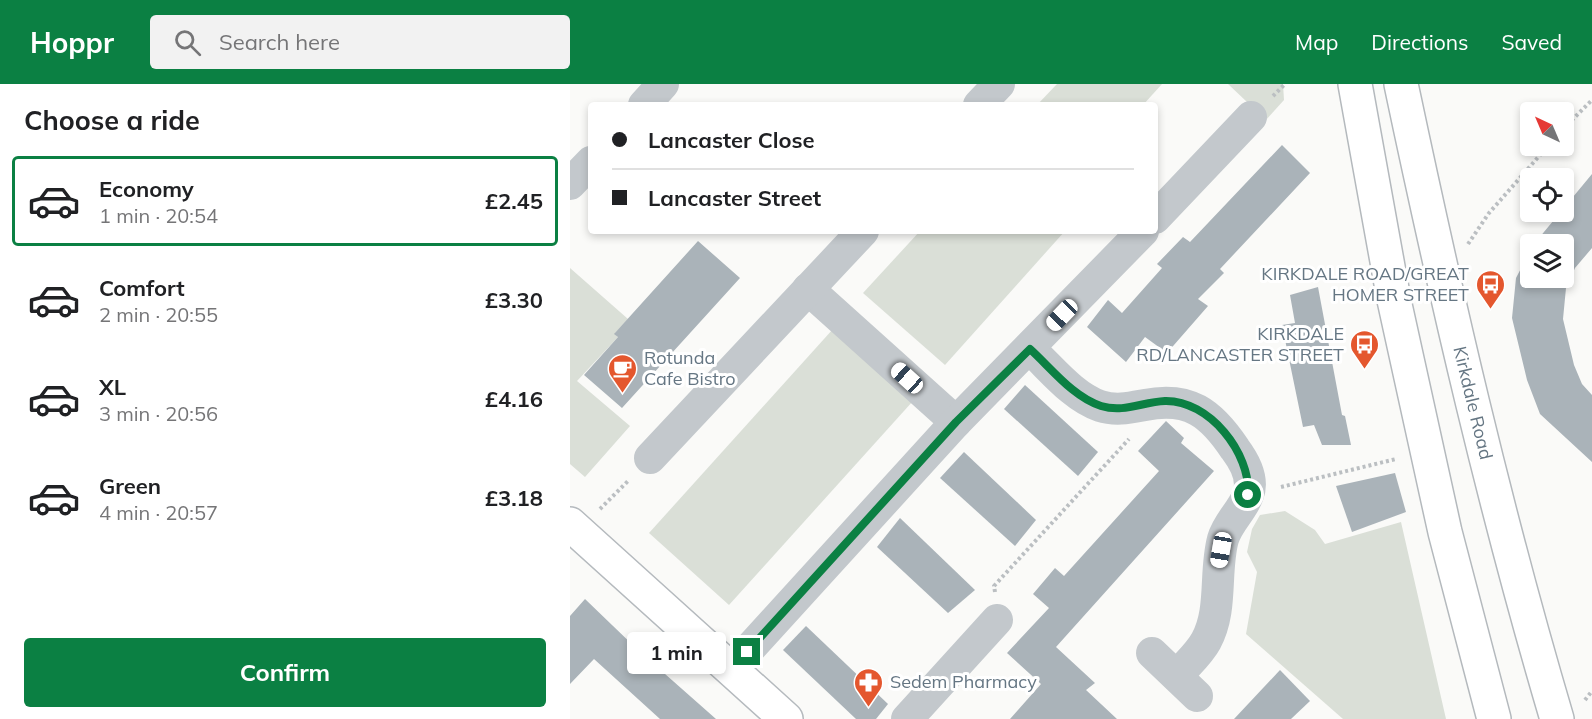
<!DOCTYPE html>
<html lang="en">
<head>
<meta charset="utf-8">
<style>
	body { margin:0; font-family:Mulish,sans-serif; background:#f2f2f2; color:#202124; height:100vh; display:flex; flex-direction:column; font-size:22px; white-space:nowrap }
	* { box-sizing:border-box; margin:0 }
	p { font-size:20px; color:#757577 }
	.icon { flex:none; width:33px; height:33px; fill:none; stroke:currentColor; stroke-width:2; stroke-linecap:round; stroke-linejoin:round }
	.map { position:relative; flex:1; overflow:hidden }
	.sheet { display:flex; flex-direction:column; background:#fff; width:570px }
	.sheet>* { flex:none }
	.guide { position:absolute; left:18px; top:18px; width:570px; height:132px; border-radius:6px; box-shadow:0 3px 9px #0003; display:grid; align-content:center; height:132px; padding:0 24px; background:#fff }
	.needle { width:39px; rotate:316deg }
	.controls { position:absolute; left:950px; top:18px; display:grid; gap:12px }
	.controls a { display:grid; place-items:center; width:54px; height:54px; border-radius:6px; background:#fff; box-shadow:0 3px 9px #0003; font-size:30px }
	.end { position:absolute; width:27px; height:27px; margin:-14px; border:8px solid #0b8043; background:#fff; box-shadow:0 0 0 3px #fff }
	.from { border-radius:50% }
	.bubble { position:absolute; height:42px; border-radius:6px; background:#fff; box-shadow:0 3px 9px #0003; font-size:20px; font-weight:700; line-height:42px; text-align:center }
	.car { position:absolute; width:18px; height:36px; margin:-18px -9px; border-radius:8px; box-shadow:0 0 4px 2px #0007; background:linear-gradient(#fff 24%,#345 0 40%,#fff 0 76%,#345 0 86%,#fff 0) }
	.guide b { display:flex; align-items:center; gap:21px; height:57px; font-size:22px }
	.guide b+b { border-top:2px solid #e0e0e0 }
	.guide i { width:15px; height:15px; background:#202124 }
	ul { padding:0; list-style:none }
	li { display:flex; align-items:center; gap:18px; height:90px; margin:0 12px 9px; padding:0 12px; border:3px solid transparent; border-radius:6px }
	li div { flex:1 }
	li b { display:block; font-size:22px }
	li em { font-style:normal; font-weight:700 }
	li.current { border-color:#0b8043 }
	li>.icon { width:54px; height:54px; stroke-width:1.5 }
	h2 { padding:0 24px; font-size:27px; line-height:72px }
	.action { display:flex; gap:12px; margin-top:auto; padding:12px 24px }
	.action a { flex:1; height:69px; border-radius:6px; background:#0b8043; color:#fff; font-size:24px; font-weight:700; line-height:69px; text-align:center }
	header { display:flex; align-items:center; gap:36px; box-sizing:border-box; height:84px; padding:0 30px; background:#0b8043; color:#fff }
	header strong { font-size:28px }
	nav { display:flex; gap:33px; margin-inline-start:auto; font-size:21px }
	.search { width:420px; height:54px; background:#f2f2f2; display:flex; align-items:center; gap:15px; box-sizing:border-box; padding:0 21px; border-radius:6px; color:#757577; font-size:22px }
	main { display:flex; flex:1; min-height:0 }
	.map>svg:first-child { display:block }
</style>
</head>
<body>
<header>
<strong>Hoppr</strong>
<div class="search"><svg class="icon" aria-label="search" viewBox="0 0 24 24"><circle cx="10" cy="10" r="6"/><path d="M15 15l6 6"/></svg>Search here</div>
<nav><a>Map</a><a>Directions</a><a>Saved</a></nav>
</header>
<main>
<section class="sheet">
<h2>Choose a ride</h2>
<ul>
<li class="current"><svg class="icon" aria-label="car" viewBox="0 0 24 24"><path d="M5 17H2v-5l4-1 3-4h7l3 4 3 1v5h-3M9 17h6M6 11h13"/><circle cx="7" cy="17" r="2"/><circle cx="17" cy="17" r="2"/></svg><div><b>Economy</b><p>1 min · 20:54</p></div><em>£2.45</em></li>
<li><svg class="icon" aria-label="car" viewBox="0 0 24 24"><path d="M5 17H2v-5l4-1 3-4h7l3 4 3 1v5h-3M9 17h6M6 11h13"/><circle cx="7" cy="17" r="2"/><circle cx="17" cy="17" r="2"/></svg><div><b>Comfort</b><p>2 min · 20:55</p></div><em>£3.30</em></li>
<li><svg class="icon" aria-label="car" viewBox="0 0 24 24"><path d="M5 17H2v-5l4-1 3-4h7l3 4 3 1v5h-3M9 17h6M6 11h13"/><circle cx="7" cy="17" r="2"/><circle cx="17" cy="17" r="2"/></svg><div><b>XL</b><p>3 min · 20:56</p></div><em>£4.16</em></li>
<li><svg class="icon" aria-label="car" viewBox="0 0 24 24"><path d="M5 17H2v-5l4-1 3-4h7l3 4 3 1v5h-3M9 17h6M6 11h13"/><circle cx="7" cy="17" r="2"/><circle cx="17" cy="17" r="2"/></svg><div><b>Green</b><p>4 min · 20:57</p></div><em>£3.18</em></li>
</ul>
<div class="action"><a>Confirm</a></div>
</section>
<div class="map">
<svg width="1022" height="635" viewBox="0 0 1022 635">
	<rect width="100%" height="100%" fill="#fafaf8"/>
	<g fill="#dadfd7">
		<polygon points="487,0 592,0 573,21 467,21"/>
		<polygon points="658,0 713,0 714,16 696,36"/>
		<polygon points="350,147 495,147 375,281 293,209"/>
		<polygon points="0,184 58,235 45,249 48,253 7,297 60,342 15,393 0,380"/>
		<polygon points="263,245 343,317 159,521 79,449"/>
		<polygon points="715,427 745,446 755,460 831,438 876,635 773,635 676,550 687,488 677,468 682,445 690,431"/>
	</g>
	<g fill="#aab3b9">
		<polygon points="712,61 740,89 650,185 654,189 628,215 638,222 597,269 575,253 556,278 517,243 538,216 552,229 592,184 587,180 613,153 620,158"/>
		<polygon points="1022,90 1022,164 1005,184 996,204 993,235 1004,281 1012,300 1022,311 1022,378 970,330 957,296 942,234 946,194 960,167 960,194 993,194 993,160 964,160"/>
		<polygon points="128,157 170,194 52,324 14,291 48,253 44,250"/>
		<polygon points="748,203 772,331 775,332 781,361 752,361 744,341 733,343 712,241 725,239 720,211"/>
		<polygon points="455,301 528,368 508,392 434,325"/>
		<polygon points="596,337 614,354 611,359 644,387 486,563 525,599 516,606 547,635 440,635 471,600 437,569 479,524 463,510 485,484 494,492 589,387 568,367"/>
		<polygon points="394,368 466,436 445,462 370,394"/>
		<polygon points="825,389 836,428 782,448 766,402"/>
		<polygon points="330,434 405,506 378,529 307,463"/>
		<polygon points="15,515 69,567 146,635 90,635 24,575 0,600 0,532"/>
		<polygon points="236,542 318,620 306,635 286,635 213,566"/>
		<polygon points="710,586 740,617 721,635 664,635"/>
	</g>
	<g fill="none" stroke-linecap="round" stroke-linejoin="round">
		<defs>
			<polyline id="primary" points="0,440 216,635"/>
			<g id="trunk">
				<polyline points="785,0 824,216 875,448 924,635"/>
				<path id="s1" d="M831 0C876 213 925 426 987 635"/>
			</g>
		</defs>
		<use href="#primary" stroke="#b5babe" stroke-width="36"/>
		<use href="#trunk" stroke="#b4b9bd" stroke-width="36"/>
		<g stroke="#bbbfc2" stroke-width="4" stroke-dasharray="3 3" stroke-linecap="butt">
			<polyline points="703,12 715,0"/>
			<polyline points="993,45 1022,16"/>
			<polyline points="898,160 919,129 978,62"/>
			<polyline points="711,403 826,375"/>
			<polyline points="30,425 59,396"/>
			<polyline points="425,508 424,502 559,355"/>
			<polyline points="1015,616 1022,607"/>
		</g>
		<g stroke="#c3c8cc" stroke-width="32">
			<polyline points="74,21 93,0"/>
			<polyline points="409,21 429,0"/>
			<polyline points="0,100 21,78"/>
			<polyline points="585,134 681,33"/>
			<polyline points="238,205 386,338"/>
			<path d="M460 265C481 284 502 312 530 322 546 327 559 324 575 321 619 312 641 329 665 365 674 377 684 395 678 411 672 427 658 438 653 455 644 488 653 526 636 557 629 570 616 581 607 592"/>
			<polyline points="80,374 293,147"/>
			<polyline points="582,569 627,612"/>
			<polyline points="161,585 386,338 573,147"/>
			<polyline points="337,635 427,536"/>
		</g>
		<use href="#primary" stroke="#fff" stroke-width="33"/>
		<use href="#trunk" stroke="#fff" stroke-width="33"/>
	</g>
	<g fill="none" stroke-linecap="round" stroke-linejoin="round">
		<path stroke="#0b8043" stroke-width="8" d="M177 568 386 338 460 265C481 284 503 313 531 322 554 329 572 318 595 317 639 316 681 369 678 411"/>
	</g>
	<defs>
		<symbol id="bus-pin" viewBox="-11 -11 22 30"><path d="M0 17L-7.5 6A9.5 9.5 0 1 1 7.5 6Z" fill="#e4572e" stroke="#fff"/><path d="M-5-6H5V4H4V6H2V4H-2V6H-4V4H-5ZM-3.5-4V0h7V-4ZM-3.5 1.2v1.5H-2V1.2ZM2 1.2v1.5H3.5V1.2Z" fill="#fff"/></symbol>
		<symbol id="cafe-pin" viewBox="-11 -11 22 30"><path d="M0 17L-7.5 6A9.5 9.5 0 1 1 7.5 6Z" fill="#e4572e" stroke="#fff"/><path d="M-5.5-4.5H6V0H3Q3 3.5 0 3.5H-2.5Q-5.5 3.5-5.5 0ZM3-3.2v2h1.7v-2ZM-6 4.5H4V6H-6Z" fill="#fff"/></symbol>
		<symbol id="pharmacy-pin" viewBox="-11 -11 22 30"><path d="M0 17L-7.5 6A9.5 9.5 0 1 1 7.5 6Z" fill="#e4572e" stroke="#fff"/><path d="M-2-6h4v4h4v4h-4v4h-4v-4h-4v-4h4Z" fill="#fff"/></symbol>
	</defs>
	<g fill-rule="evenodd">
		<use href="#bus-pin" x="904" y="184" width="33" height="45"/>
		<use href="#bus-pin" x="778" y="244" width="33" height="45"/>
		<use href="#cafe-pin" x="36" y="268" width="33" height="45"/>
		<use href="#pharmacy-pin" x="282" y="582" width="33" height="45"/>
	</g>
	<g text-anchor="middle" stroke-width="6" stroke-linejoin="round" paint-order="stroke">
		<g font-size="18" fill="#657683" stroke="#fff" text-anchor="end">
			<text x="899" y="196">KIRKDALE ROAD/GREAT<tspan x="899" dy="21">HOMER STREET</tspan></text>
			<text x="774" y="256">KIRKDALE<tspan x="774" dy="21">RD/LANCASTER STREET</tspan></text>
			<text x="74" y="280" text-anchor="start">Rotunda<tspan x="74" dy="21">Cafe Bistro</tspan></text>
			<text x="320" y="604" text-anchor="start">Sedem Pharmacy</text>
		</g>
		<g font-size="18" fill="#657683" stroke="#fff">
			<text dy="6" stroke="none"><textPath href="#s1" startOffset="327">Kirkdale Road</textPath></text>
		</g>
	</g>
</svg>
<div class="controls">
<a><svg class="needle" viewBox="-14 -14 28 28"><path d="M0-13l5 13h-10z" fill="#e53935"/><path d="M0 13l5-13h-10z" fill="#757577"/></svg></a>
<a><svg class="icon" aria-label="locate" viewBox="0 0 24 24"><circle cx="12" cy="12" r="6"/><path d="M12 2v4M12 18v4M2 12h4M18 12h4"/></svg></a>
<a><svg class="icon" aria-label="layers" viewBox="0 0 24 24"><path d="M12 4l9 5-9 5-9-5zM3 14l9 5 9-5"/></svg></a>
</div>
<i class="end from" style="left:678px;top:411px"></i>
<i class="end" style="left:177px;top:568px"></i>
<div class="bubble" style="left:57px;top:548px;width:99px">1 min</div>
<i class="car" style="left:492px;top:231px;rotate:224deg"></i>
<i class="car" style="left:337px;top:294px;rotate:312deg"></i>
<i class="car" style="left:651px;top:466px;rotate:190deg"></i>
<div class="guide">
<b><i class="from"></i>Lancaster Close</b>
<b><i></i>Lancaster Street</b>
</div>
</div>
</main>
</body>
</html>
